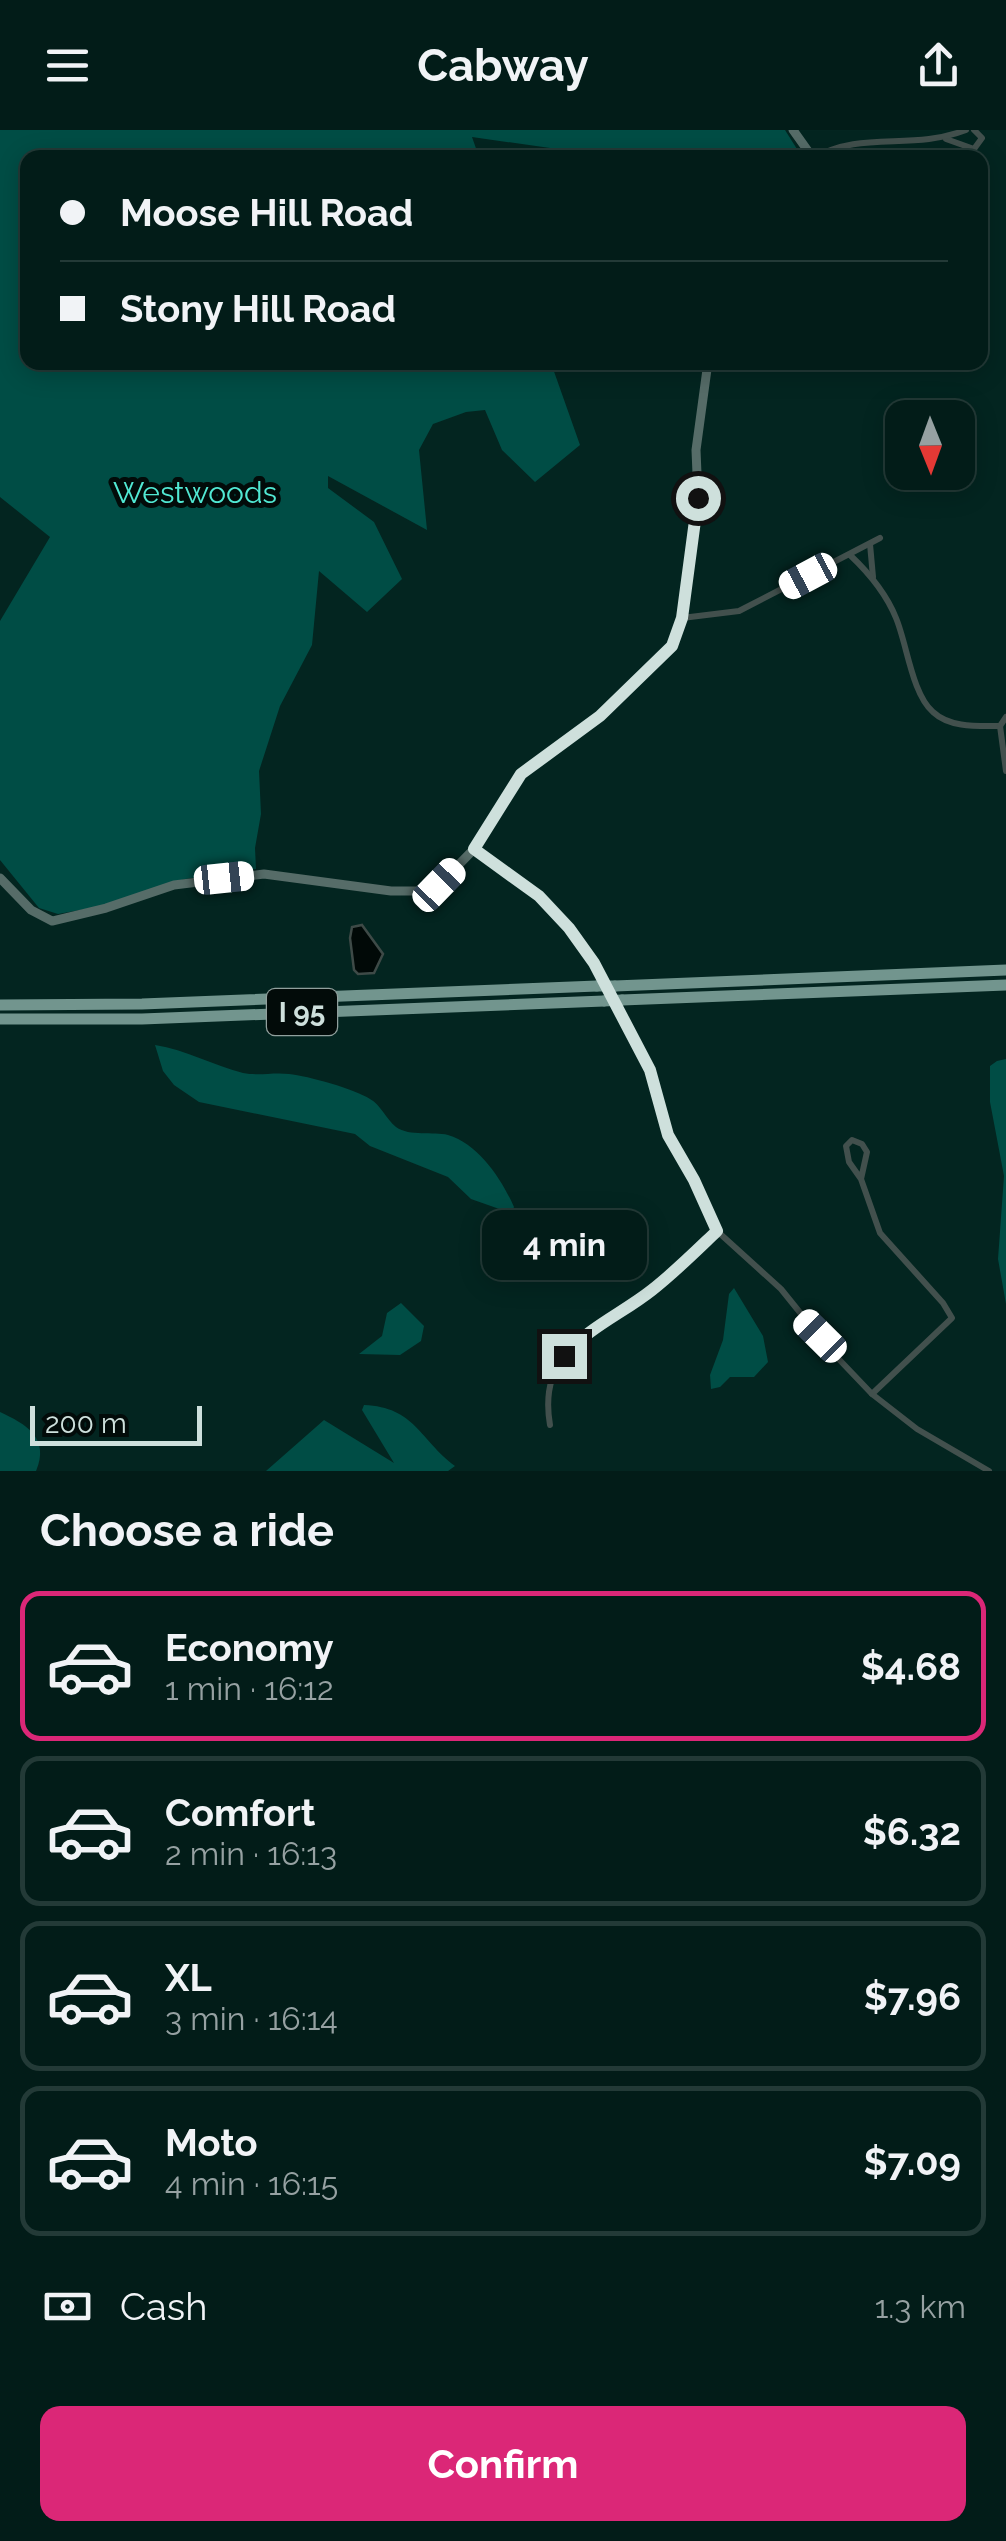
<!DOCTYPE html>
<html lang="en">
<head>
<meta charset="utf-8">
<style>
	body { margin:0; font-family:Raleway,sans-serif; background:#102925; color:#f1f3f6; height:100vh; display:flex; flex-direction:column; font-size:38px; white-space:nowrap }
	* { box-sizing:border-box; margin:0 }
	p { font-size:32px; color:#96a1a2 }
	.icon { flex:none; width:55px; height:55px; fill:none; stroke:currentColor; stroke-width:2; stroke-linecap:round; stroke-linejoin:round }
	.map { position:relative; height:1341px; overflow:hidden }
	.details { display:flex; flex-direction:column; background:#021c18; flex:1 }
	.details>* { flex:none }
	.guide { position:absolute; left:20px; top:20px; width:968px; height:220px; border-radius:20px; box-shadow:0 5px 25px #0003,0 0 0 2px #233a37; display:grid; align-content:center; height:220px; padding:0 40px; background:#021c18 }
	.needle { width:65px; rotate:179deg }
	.buttons { position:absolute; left:885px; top:270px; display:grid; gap:20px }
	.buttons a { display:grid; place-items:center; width:90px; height:90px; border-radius:20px; background:#021c18; box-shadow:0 5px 25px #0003,0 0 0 2px #233a37; font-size:50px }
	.scale { position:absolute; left:30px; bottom:25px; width:172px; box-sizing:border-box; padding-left:10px; border:5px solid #cee0dc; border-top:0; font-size:28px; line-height:35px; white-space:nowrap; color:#cee0dc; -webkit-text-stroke:8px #020b09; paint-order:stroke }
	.end { position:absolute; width:45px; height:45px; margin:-22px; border:12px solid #cee0dc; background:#111; box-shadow:0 0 0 5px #111 }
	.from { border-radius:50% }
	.bubble { position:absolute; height:70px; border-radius:20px; background:#021c18; box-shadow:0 5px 25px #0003,0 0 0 2px #233a37; font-size:32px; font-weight:700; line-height:70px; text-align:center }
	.car { position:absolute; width:30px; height:60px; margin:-30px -15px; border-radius:12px; box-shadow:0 0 8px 2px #0007; background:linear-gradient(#fff 24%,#345 0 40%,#fff 0 76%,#345 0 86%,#fff 0) }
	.guide b { display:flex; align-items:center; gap:35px; height:95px; font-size:38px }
	.guide b+b { border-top:2px solid #233a37 }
	.guide i { width:25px; height:25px; background:#f1f3f6 }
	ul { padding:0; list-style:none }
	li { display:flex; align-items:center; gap:30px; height:150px; margin:0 20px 15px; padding:0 20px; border:5px solid #233a37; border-radius:20px }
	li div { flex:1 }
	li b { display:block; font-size:38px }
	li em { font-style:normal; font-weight:700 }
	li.on { border-color:#db2777 }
	li>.icon { width:90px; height:90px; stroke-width:1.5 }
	h2 { padding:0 40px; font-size:45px; line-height:120px }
	.pay { display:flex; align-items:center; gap:25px; height:110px; padding:0 40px; font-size:38px }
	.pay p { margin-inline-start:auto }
	.primary-button { display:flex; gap:20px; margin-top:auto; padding:20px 40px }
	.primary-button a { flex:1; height:115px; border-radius:20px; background:#db2777; color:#fff; font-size:40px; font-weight:700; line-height:115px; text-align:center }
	header { display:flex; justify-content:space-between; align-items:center; height:130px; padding:0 40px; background:#021c18; font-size:45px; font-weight:700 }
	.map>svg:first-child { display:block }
</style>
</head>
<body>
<header><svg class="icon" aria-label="menu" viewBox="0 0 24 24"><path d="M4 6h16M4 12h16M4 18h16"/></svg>Cabway<svg class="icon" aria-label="share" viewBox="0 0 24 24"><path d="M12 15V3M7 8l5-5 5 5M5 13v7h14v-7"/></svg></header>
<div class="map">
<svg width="1006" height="1341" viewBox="0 0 1006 1341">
	<rect width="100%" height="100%" fill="#032520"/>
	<g fill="#004d45">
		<polygon points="0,0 785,0 802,27 620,28 472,7 479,27 28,28 28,232 551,233 580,315 535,352 502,320 485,280 466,282 433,294 419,320 427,400 328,346 328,358 374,392 402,449 367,482 319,441 312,515 280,576 259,641 261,684 255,718 256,739 185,749 97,777 58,784 39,778 0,730 0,491 50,407 0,367"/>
		<path d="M155 915C186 920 213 935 243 943 258 946 274 942 289 944 308 946 355 959 370 969 381 975 386 989 396 997 410 1007 433 1001 448 1005 479 1014 502 1050 514 1077L511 1083 471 1069 448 1047 370 1016 355 1004 199 972 174 955 163 941Z"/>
		<polygon points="1006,929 1006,1174 998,1129 1004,1046 990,972 990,936 997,931"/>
		<polygon points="734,1158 763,1206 768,1232 754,1247 730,1247 720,1257 711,1259 710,1245 723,1210 729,1164"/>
		<polygon points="401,1173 424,1196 421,1211 400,1225 359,1224 382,1206 387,1183"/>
		<path d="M364 1275C415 1277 420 1310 455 1336L448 1341H266L324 1290 394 1333 362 1280Z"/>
		<path d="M0 1282C26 1294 50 1308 36 1341H0Z"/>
	</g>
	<polygon fill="#010907" stroke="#3e4a47" stroke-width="2.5" points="362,795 383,824 374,843 358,844 354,840 350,808 352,797"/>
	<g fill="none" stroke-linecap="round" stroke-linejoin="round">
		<g stroke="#42504d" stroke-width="6">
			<polyline points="946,9 974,19 982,8 974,0"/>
			<path d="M814 28C862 0 911 21 966 0"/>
			<polyline points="870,414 873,447"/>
			<path d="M850 425C869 443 886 463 896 488 907 514 912 564 933 582 950 598 978 596 1000 596L1006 587"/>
			<polyline points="682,488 739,481 880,408"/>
			<polyline points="1000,596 1006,641"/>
			<polyline points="474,719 539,766 569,797 594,833 649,940 668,1005 695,1049 717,1101 781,1159 831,1221 872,1264 917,1299 989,1341"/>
			<polyline points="861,1049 849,1032 846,1016 852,1010 862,1014 867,1022 861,1049 880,1103 943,1173 952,1188 872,1264"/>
			<path d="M550 1295C536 1214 602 1200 654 1159 676 1142 696 1120 717 1101"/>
		</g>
		<g stroke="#566c68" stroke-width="9">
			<polyline points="793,0 813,28"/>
			<polyline points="0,748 31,780 52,791 106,778 174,755 264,744 391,761 421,761 439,755 474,719 521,644 600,586 672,516 682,488 698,368 696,320 708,232"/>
		</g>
		<g stroke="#72958e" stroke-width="11">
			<polyline points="615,856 1006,840"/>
			<polyline points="622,870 1006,855"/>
			<polyline points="0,875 142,874 597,856"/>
			<polyline points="0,889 142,889 604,871"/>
		</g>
		<g stroke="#72958e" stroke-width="11">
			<polyline points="597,856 615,856"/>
			<polyline points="604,871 622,870"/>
		</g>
	</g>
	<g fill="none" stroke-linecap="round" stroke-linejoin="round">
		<path stroke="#cee0dc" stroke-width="12" d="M564 1226C589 1197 623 1183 652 1160 675 1142 696 1121 717 1101L694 1050 668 1005 650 940 594 833 569 798 539 766 474 719 521 644 600 586 672 516 682 488 698 368"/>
	</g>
	<g text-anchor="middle" stroke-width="10" stroke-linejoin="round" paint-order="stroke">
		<rect fill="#020b09" stroke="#91a09d" stroke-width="2.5" x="267" y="859" width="70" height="46" rx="8"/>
		<g font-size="28" font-weight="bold" fill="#cee0dc">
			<text x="302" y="892">I 95</text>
		</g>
		<g font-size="30" fill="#51e8d3" stroke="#020b09">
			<text x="195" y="373">Westwoods</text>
		</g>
	</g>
</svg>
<div class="buttons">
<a><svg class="needle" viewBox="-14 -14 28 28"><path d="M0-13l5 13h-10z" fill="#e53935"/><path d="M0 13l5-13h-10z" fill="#96a1a2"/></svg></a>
</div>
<div class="scale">200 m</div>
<i class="end from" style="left:698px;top:368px"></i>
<i class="end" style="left:564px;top:1226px"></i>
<div class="bubble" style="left:482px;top:1080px;width:165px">4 min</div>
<i class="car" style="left:808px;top:446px;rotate:242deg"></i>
<i class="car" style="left:224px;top:748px;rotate:84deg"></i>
<i class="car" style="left:439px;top:755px;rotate:44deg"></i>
<i class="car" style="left:820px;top:1206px;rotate:315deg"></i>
<div class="guide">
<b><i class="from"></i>Moose Hill Road</b>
<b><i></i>Stony Hill Road</b>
</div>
</div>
<section class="details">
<h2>Choose a ride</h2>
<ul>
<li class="on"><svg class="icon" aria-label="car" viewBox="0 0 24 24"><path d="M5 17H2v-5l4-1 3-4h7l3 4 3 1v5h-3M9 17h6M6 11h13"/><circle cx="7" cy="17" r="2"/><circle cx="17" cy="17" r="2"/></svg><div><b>Economy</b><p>1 min · 16:12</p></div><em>$4.68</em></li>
<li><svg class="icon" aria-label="car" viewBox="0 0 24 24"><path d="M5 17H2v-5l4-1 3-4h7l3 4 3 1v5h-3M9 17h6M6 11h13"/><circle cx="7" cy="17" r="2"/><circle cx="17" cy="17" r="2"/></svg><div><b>Comfort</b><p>2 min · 16:13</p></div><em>$6.32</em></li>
<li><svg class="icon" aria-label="car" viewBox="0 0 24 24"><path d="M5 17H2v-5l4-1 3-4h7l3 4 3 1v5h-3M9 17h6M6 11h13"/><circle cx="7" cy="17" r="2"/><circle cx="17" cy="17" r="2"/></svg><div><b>XL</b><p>3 min · 16:14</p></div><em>$7.96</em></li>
<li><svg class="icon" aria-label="car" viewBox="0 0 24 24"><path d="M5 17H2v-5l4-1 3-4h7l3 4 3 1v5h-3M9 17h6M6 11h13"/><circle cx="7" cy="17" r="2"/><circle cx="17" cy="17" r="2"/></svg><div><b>Moto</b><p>4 min · 16:15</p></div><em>$7.09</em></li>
</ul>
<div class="pay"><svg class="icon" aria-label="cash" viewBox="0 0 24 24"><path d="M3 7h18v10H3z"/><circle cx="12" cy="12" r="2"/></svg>Cash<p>1.3 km</p></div>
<div class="primary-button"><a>Confirm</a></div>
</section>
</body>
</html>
